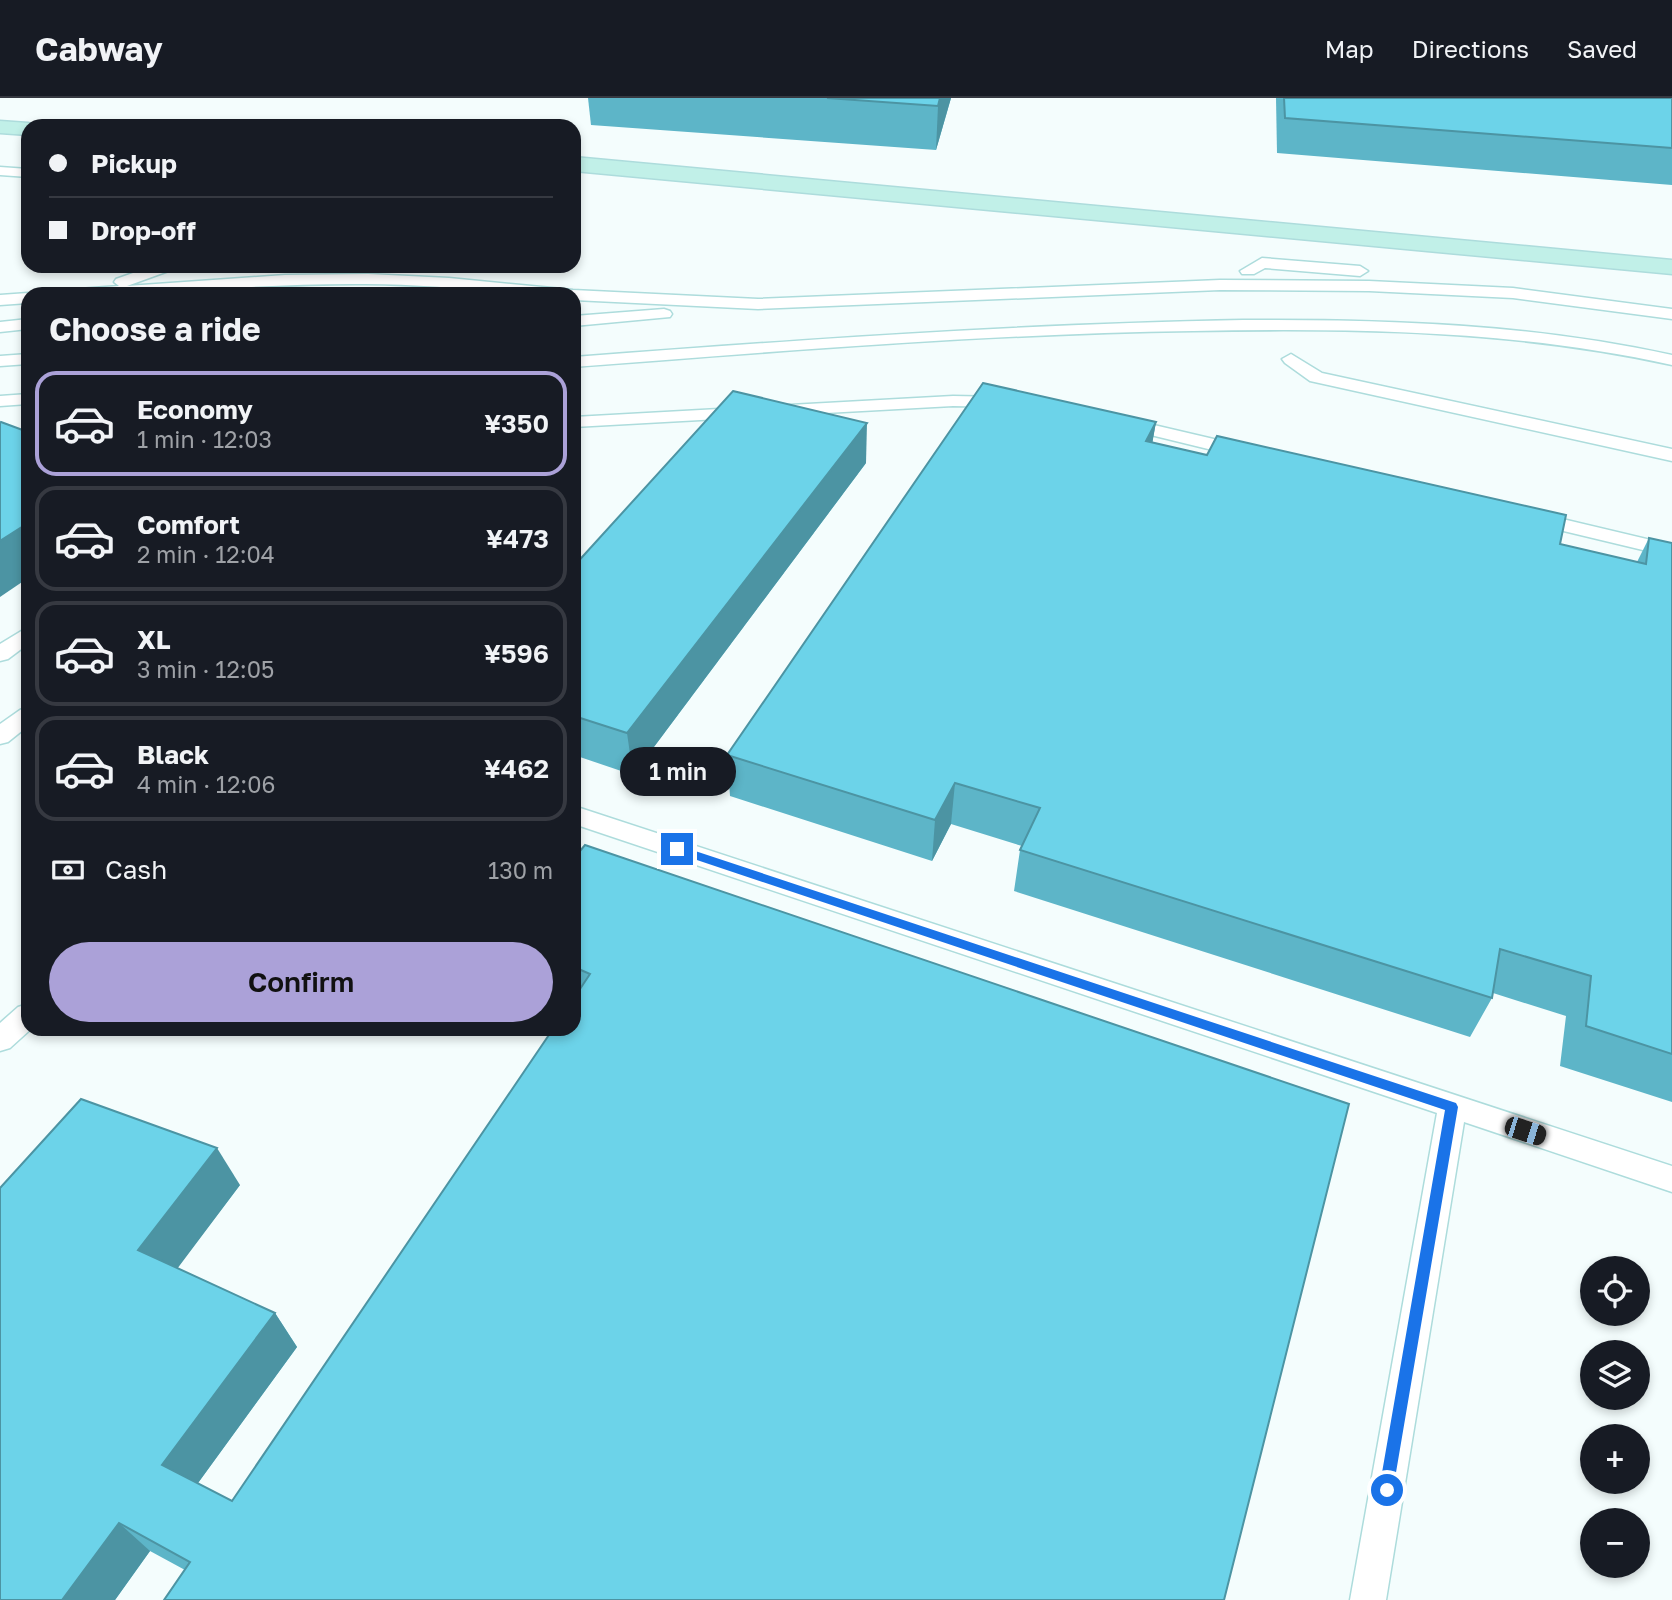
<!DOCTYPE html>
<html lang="en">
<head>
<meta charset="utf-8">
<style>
	body { margin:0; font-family:"Golos Text",sans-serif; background:#242831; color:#f1f3f6; height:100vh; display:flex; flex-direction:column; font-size:26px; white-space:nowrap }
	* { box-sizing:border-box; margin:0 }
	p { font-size:23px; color:#9ea1a6 }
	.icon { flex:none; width:38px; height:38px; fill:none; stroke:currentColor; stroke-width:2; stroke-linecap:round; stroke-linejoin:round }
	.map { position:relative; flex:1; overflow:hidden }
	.panel { position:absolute; left:21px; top:189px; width:560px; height:749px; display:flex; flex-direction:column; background:#171b24; border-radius:21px; box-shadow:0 4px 10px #0003 }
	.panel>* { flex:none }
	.top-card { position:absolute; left:21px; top:21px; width:560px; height:154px; border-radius:21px; box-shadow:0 4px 10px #0003; display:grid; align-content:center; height:154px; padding:0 28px; background:#171b24 }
	.controls { position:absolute; left:1580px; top:1158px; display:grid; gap:14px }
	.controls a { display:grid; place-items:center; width:70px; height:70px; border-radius:50%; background:#171b24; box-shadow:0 4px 10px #0003; font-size:35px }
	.end { position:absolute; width:32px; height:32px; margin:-16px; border:9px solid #1a73e8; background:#fff; box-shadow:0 0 0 4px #fff }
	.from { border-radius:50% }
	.bubble { position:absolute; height:49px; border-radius:24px; background:#171b24; box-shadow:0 4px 10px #0003; font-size:23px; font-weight:600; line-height:49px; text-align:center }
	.car { position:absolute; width:21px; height:42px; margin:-21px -10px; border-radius:9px; box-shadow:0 0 5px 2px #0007; background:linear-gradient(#222 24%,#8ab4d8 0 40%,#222 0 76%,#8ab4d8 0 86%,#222 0) }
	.top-card b { display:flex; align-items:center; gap:24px; height:66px; font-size:26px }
	.top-card b+b { border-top:2px solid #363941 }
	.top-card i { width:18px; height:18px; background:#f1f3f6 }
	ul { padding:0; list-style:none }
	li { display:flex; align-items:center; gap:21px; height:105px; margin:0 14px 10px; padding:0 14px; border:4px solid #363941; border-radius:21px }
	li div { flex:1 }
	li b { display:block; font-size:26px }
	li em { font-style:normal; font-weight:600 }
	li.selected { border-color:#aba1d8 }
	li>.icon { width:63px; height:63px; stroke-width:1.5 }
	h2 { padding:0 28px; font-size:32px; line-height:84px }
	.pay { display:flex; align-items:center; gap:18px; height:77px; padding:0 28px; font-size:26px }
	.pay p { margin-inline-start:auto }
	.cta { display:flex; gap:14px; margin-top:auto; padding:14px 28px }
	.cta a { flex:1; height:80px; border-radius:42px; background:#aba1d8; color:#111; font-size:28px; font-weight:600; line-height:80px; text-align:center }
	header { display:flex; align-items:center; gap:42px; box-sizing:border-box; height:98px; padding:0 35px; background:#171b24; border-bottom:2px solid #363941 }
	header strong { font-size:33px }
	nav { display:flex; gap:38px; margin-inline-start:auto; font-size:24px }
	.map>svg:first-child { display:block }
</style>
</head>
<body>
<header>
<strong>Cabway</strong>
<nav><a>Map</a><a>Directions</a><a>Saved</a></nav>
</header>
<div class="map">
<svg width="1672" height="1502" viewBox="0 0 1672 1502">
	<rect width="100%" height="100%" fill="#f4fdfd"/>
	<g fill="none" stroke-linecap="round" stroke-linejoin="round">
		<defs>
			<g id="lane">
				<polygon points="0,69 28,71 28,79 0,77"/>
				<polygon points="1262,160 1360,168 1368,173 1360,178 1265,170 1254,176 1242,176 1240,173"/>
				<path d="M153 168H176L174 171 127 188 285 177 368 176 449 180 573 192 758 201 1220 182 1369 183 1513 190 1672 211V221L1513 200 1369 193 1220 192 758 211 574 202V196C504 196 435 186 365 186 267 185 169 196 71 196L79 191 119 188 114 184 116 181Z"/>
				<polygon points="28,195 31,196 28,196 28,205 0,207 0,197"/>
				<polygon points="664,211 670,213 672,216 670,219 574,228 574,218"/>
				<polygon points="28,221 28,231 0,234 0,224"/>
				<path d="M1243 222C1388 221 1530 226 1672 257V267C1514 232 1354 230 1193 233 986 236 780 253 574 269V259C797 242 1019 226 1243 222Z"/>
				<polygon points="28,256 28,266 0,268 0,258"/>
				<polygon points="1291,256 1322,275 1672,351 1672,363 1310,283 1285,265 1282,261"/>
				<polygon points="28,296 28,306 0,308 0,298"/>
				<polygon points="953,298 1002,299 1011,304 1002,309 953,308 574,329 574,319"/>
				<polygon points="1124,320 1252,350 1254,354 1245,360 1118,329 1115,325 1118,321"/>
				<polygon points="1533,414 1672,447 1672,459 1526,424 1523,420"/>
				<polygon points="28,529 28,546 8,561 0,563 0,546"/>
				<polygon points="28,609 28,628 8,644 0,646 0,626 20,612"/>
				<polygon points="574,708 1672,1068 1672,1094 1464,1024 1386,1502 1350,1502 1437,1015 574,726"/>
				<polygon points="28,906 28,931 31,931 10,950 0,953 0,925 18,909"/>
			</g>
			<g id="secondary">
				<polygon points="0,23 28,25 37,28 28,28 28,37 0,35"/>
				<polygon points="574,59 1672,162 1672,176 574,73"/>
			</g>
		</defs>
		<use href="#lane" stroke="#addcdc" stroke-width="3"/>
		<use href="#secondary" stroke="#addcdc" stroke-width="3"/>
		<use href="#lane" fill="#fff" fill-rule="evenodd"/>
		<use href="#secondary" fill="#c1f0e8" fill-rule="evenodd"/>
	</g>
	<g fill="#5db5c8">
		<polygon points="588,0 951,0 936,52 591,27"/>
		<polygon points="1276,0 1672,0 1672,87 1277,55"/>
		<polygon points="1156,324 1152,345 1560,446 1637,464 1649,440 1672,445 1672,1004 1560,968 1566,918 1493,895 1492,900 1470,939 1014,793 1020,752 1022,748 951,726 932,763 730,698 727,657"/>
		<polygon points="866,365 633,677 574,657 574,468"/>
		<polygon points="574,760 1349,1006 185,1472 150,1453 115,1502 0,1502 0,1090 240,1087 177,1170 275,1215 297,1249 198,1385 232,1403 574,931"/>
	</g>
	<g fill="#4c94a3">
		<polygon points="940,0 951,0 936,52 938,8"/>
		<polygon points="1156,324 1149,364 1146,343"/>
		<polygon points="867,325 866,365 633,677 627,635"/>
		<polygon points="28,425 28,480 0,499 0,443"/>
		<polygon points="955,685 951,726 932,763 935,722"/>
		<polygon points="217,1050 240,1087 165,1187 138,1152"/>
		<polygon points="275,1215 297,1249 190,1396 162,1367"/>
		<polygon points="119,1425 150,1453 115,1502 62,1502"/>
	</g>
	<g fill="#6cd3e9" stroke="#4c94a3" stroke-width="2">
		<polygon points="827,0 940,0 938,8"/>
		<polygon points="1284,0 1672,0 1672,50 1285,20"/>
		<polygon points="983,285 1156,324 1146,343 1207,357 1217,338 1566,417 1560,446 1646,466 1649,440 1672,445 1672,956 1586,928 1591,878 1500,851 1492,900 1020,752 1040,710 955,685 935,722 727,657"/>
		<polygon points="733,293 867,325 627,635 574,618 574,468"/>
		<polygon points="1,324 28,334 28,425 0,443 0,325"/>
		<polygon points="585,747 1349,1006 1224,1502 164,1502 190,1464 119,1425 62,1502 0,1502 0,1090 81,1001 217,1050 138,1152 275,1215 162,1367 232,1403 553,931 574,931 574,900 590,876 574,869 574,760"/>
	</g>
	<polygon fill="#1a73e8" points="677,747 1456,1005 1458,1009 1392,1398 1387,1400 1381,1398 1379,1392 1445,1012 673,754 672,751"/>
</svg>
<div class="controls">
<a><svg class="icon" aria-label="locate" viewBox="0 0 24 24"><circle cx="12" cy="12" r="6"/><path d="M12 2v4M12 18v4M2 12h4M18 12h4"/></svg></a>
<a><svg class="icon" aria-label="layers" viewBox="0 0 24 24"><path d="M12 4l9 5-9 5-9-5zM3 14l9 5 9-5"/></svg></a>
<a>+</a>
<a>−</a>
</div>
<i class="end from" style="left:1387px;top:1392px"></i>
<i class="end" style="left:677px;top:751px"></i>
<div class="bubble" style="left:620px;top:649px;width:116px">1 min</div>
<i class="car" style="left:1525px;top:1033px;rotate:108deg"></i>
<div class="top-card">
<b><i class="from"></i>Pickup</b>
<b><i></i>Drop-off</b>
</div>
<section class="panel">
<h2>Choose a ride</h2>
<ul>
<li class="selected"><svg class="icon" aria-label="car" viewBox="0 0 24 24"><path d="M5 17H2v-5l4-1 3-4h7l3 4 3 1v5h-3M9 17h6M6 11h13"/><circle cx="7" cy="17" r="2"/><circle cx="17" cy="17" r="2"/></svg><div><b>Economy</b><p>1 min · 12:03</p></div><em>¥350</em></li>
<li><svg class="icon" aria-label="car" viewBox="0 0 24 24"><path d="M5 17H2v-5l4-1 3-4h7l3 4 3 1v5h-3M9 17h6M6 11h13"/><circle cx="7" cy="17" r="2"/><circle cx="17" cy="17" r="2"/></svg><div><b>Comfort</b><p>2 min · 12:04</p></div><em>¥473</em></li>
<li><svg class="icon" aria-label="car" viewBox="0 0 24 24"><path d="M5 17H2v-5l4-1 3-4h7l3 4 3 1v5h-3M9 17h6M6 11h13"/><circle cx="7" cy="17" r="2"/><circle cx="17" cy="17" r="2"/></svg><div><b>XL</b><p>3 min · 12:05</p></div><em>¥596</em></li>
<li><svg class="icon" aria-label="car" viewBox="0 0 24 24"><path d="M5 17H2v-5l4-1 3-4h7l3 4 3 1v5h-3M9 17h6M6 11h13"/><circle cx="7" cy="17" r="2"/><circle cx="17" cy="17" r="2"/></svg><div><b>Black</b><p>4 min · 12:06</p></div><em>¥462</em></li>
</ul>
<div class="pay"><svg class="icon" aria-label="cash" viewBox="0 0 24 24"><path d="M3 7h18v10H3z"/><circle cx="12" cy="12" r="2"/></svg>Cash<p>130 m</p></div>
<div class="cta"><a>Confirm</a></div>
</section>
</div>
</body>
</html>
